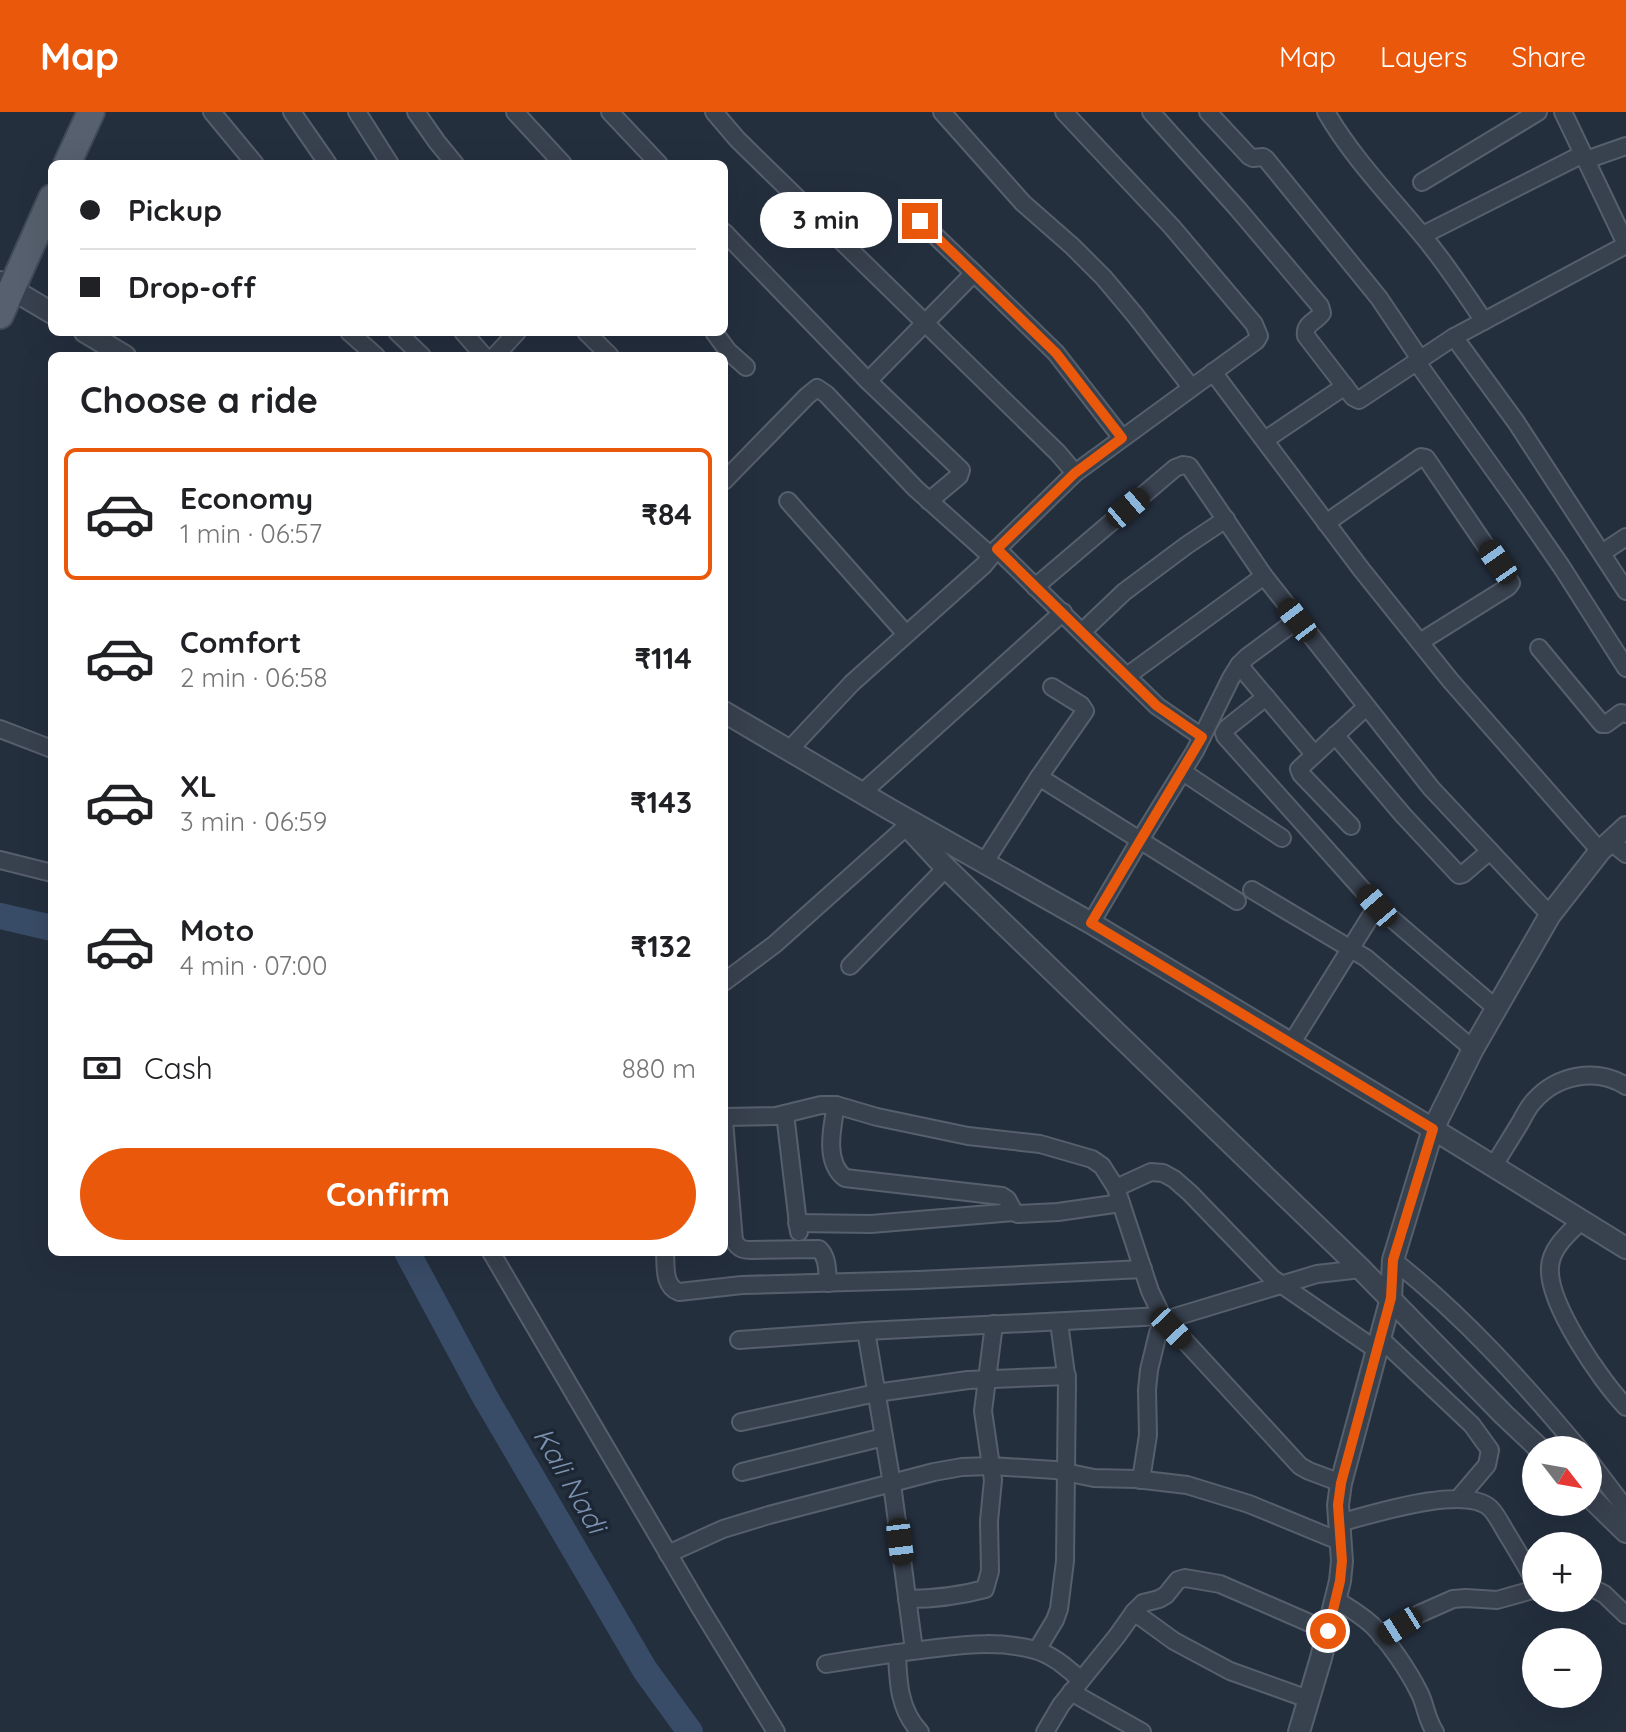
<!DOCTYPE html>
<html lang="en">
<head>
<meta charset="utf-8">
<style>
	body { margin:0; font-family:Quicksand,sans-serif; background:#f2f2f2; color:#202124; height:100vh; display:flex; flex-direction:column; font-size:30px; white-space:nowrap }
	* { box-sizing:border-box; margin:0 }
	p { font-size:26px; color:#757577 }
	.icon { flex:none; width:44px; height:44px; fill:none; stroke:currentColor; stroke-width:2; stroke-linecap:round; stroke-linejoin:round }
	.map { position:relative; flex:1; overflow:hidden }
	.side { position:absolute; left:48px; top:240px; width:680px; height:904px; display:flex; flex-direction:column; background:#fff; border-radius:12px; box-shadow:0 8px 32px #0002 }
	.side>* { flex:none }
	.top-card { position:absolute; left:48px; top:48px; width:680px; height:176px; border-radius:12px; box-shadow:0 8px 32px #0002; display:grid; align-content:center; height:176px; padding:0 32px; background:#fff }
	.needle { width:52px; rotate:121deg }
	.controls { position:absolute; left:1522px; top:1324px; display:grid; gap:16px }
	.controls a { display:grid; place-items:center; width:80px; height:80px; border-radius:50%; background:#fff; box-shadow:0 8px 32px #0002; font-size:40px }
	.end { position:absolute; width:36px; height:36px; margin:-18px; border:10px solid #ea580c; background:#fff; box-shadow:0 0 0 4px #fff }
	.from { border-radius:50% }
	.bubble { position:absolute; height:56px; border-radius:28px; background:#fff; box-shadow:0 8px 32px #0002; font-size:26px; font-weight:800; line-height:56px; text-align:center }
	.car { position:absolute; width:24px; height:48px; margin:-24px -12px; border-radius:10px; box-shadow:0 0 6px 2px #0007; background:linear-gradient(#222 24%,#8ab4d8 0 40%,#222 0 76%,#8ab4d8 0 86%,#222 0) }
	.top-card b { display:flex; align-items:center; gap:28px; height:76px; font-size:30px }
	.top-card b+b { border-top:2px solid #e0e0e0 }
	.top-card i { width:20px; height:20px; background:#202124 }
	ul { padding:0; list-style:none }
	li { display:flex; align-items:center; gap:24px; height:132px; margin:0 16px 12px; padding:0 16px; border:4px solid transparent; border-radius:12px }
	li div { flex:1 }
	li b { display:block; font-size:30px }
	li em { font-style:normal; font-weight:800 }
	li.selected { border-color:#ea580c }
	li>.icon { width:72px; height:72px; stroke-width:1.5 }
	h2 { padding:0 32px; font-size:36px; line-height:96px }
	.pay { display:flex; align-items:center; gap:20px; height:88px; padding:0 32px; font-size:30px }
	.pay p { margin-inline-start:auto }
	.primary-button { display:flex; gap:16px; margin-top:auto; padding:16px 32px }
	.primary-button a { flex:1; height:92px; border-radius:48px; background:#ea580c; color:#fff; font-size:32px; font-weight:800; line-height:92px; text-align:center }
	header { display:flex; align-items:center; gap:48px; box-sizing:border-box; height:112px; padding:0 40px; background:#ea580c; color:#fff }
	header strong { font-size:38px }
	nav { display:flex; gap:44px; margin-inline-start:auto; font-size:28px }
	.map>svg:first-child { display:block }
</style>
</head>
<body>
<header>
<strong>Map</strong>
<nav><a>Map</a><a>Layers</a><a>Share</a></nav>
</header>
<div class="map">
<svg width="1626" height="1620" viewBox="0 0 1626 1620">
	<rect width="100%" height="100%" fill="#242f3e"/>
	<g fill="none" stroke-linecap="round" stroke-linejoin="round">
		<g stroke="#394c67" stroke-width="26">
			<polyline points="0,804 52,816"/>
			<polyline points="407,1140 485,1285 645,1558 690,1620"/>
		</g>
		<defs>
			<g id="minor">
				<polyline points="212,0 255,52"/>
				<polyline points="292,0 328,52"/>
				<polyline points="357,0 390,52"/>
				<polyline points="416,0 437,30 455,52"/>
				<polyline points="515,0 563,52"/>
				<polyline points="610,0 659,52"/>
				<polyline points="714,0 737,27 1058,341 1075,361"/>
				<polyline points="942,0 1023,91 1072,134 1104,166 1135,203 1191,275"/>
				<path d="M1151 0 1238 97 1320 194 1322 201C1316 210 1304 211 1306 224L1353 285 1359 288 1454 225 1626 133"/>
				<polyline points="1208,0 1249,44 1253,46 1263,45 1266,47 1379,186 1420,247"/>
				<path d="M1326 0C1352 45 1389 83 1422 123 1445 150 1464 180 1484 209"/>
				<polyline points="1563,0 1626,132"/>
				<polyline points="1586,48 1626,34"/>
				<polyline points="1422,70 1538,0"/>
				<polyline points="920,109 974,161"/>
				<polyline points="724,120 868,269 974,161 1056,241 1122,326"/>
				<polyline points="1423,123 1583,42"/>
				<polyline points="349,220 376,244"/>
				<polyline points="397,220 422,244"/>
				<polyline points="463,220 484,244"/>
				<polyline points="586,220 610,244"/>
				<polyline points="714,220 728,239 746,255"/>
				<polyline points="1454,225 1516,310 1626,479"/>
				<polyline points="495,244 517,220"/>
				<polyline points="1416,249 1516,389 1561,454 1626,556"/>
				<polyline points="1213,260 1361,457 1450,568 1600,739"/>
				<polyline points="868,269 961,358 959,364 929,389"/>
				<polyline points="1265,328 1345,274"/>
				<polyline points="724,369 807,284 817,276 826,282 915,376 991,444"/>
				<polyline points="788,389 906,522"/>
				<polyline points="1326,411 1421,345 1426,346 1511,471 1508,475 1420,530"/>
				<polyline points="997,437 1157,594 1202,625"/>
				<polyline points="1602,441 1626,425"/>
				<polyline points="1035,475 1175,356 1183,353 1189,354 1264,464 1431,676 1550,803"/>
				<polyline points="1083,519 1124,480 1187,433 1226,407"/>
				<polyline points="1539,536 1602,612 1606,612 1621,601 1626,602"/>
				<polyline points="1239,553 1314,642"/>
				<polyline points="1127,564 1264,464"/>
				<polyline points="1266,585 1227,616 1224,621 1225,624 1377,794"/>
				<polyline points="0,617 52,637"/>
				<polyline points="1335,623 1403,703 1457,761 1459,763 1463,762 1490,739"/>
				<polyline points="790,637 852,571 984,453 997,437 1075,361 1256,229 1259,224 1254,212 1172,115 1064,0"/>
				<polyline points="1183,660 1282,726"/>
				<polyline points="1039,665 1085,599 1081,593 1052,575"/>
				<polyline points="863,680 1063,500"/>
				<polyline points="1351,714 1301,662 1299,657 1366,595"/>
				<polyline points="1610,729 1626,742"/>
				<polyline points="0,748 52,761"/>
				<polyline points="984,751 1039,665 1237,789"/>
				<polyline points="1252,778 1366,846 1473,937"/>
				<polyline points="1091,811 1140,728 1195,639 1231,566 1239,553 1247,545 1297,508"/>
				<polyline points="850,854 946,756"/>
				<polyline points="724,870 775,832 907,714"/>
				<polyline points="1291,932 1377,794 1497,897"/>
				<path d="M836 993C832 1016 824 1050 845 1066L1002 1084 1007 1087 1014 1100 1018 1102 1058 1100 1121 1091"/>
				<polyline points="785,1002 799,1120"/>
				<polyline points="724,1005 776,1004 821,993 836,993 877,1005 968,1024 1040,1032 1092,1047 1102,1054 1116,1076 1150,1179 1162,1204 1300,1354 1309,1359 1341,1371"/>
				<path d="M724 1009 734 1129C739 1137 743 1138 752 1138L819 1137C828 1145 827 1159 828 1171"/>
				<path d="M1493 1055C1502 1040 1511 1026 1520 1011 1524 1004 1528 995 1534 989 1557 963 1596 955 1626 974"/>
				<polyline points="1116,1076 1151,1060 1163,1061 1174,1067 1190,1081 1272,1166 1378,1239"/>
				<path d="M1581 1109C1568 1122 1551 1136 1550 1155 1547 1191 1601 1269 1626 1295"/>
				<polyline points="797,1111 871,1112 1014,1100"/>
				<polyline points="491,1140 699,1494 776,1620"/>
				<path d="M665 1140C666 1154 663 1174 679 1180L742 1173 919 1168 1143 1157"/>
				<path d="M1393 1148C1463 1203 1523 1270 1580 1338"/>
				<polyline points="866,1219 892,1372 914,1538"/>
				<polyline points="1381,1227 1472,1313 1490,1338 1487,1353 1458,1387"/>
				<polyline points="739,1228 866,1219 1162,1204"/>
				<polyline points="741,1310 876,1281 968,1268 1067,1264"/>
				<polyline points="1588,1347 1626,1397"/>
				<polyline points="742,1360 884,1325"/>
				<polyline points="1141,1368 1148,1323 1147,1278 1149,1258 1158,1221 1165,1208 1317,1162 1361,1157"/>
				<path d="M1339 1411C1370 1403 1464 1372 1490 1396 1497 1403 1502 1414 1507 1422 1517 1438 1526 1454 1536 1471"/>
				<polyline points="668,1442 723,1417 769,1403 934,1360 962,1355 991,1354 1055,1358 1094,1366 1136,1367 1187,1373 1249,1392 1339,1429"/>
				<polyline points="1588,1474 1604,1482 1626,1503"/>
				<path d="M907 1487C934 1487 959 1484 985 1477L990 1459 989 1409 993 1368 983 1299 994 1212"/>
				<path d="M1336 1488C1348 1495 1361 1503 1372 1513 1389 1530 1408 1558 1419 1580 1426 1593 1426 1607 1435 1620"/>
				<polyline points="1134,1500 1174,1529 1230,1559 1308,1587"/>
				<polyline points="1382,1525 1419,1502 1453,1487 1466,1486 1497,1488 1536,1477"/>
				<polyline points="1037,1538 1055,1508 1059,1497 1065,1449 1067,1270 1059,1210"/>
				<path d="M897 1541C898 1570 899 1598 920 1620"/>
				<path d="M826 1552C863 1546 900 1540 937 1536 969 1532 1002 1529 1035 1538 1053 1543 1067 1556 1081 1568"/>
				<polyline points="1071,1580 1142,1620"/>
				<polyline points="1045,1620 1061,1593 1117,1524 1134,1500 1143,1491 1159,1487 1166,1483 1178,1468 1185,1466 1220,1472 1328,1519"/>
			</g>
			<g id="tertiary">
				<polyline points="0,170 52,201"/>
				<polyline points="85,220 125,244"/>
				<polyline points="724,600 891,698 1091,811 1433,1017 1626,1136"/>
				<polyline points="908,715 946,756 1361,1157 1504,1303 1541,1338"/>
				<polyline points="1588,1383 1626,1420"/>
				<polyline points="1299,1620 1321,1546 1340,1469 1342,1449 1338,1393 1341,1371 1391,1186 1393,1148 1433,1017 1473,937 1550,803 1600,739 1626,715"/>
			</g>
			<g id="primary">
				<polyline points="67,52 91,0"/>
				<polyline points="0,203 52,86"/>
			</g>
		</defs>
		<use href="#minor" stroke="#565f6c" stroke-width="20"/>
		<use href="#tertiary" stroke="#565f6c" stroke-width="24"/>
		<use href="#primary" stroke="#414a57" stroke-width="30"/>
		<use href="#minor" stroke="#38414e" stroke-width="16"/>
		<use href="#tertiary" stroke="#38414e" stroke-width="20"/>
		<use href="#primary" stroke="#56606e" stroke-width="26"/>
	</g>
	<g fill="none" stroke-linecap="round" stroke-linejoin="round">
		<polyline stroke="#ea580c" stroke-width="10" points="920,109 1056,241 1122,326 1075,361 997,437 1157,594 1202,625 1091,811 1433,1017 1393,1148 1391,1186 1341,1371 1338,1393 1342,1449 1340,1469 1328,1519"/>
	</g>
	<g text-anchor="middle" stroke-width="7" stroke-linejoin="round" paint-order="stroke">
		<g font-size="28" font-style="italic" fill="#7c92b1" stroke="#1d2633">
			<text transform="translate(570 1368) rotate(60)" y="10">Kali Nadi</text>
		</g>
	</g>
</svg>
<div class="controls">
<a><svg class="needle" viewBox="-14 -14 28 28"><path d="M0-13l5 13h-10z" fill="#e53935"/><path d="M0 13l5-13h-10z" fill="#757577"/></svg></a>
<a>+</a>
<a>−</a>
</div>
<i class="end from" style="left:1328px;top:1519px"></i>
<i class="end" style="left:920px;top:109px"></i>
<div class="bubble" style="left:760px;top:80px;width:132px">3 min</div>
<i class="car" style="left:1128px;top:396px;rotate:50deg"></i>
<i class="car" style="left:1498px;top:450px;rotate:325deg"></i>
<i class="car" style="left:1297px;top:508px;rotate:323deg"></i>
<i class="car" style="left:1377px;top:794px;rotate:319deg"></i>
<i class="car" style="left:1171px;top:1216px;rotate:137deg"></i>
<i class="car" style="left:900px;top:1430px;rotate:173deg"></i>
<i class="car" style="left:1400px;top:1514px;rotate:238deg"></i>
<div class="top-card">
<b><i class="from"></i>Pickup</b>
<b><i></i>Drop-off</b>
</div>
<section class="side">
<h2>Choose a ride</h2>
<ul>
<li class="selected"><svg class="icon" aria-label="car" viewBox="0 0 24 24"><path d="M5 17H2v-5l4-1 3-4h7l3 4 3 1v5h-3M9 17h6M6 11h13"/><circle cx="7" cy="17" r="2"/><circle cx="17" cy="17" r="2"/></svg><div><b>Economy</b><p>1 min · 06:57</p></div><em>₹84</em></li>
<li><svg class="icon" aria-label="car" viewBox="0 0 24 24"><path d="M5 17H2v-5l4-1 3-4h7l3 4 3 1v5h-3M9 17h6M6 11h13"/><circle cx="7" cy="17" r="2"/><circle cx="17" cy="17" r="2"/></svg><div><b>Comfort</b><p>2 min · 06:58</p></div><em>₹114</em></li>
<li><svg class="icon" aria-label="car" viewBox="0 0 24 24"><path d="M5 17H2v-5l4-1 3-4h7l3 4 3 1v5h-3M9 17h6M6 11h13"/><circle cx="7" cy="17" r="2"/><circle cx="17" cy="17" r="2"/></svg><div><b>XL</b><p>3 min · 06:59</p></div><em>₹143</em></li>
<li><svg class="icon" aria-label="car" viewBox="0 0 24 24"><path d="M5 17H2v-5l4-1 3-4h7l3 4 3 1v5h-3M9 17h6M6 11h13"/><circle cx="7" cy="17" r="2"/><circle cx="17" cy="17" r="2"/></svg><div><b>Moto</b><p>4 min · 07:00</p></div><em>₹132</em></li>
</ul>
<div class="pay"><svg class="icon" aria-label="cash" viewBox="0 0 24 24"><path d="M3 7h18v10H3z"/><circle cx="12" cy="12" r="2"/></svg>Cash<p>880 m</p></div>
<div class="primary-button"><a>Confirm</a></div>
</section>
</div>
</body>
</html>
